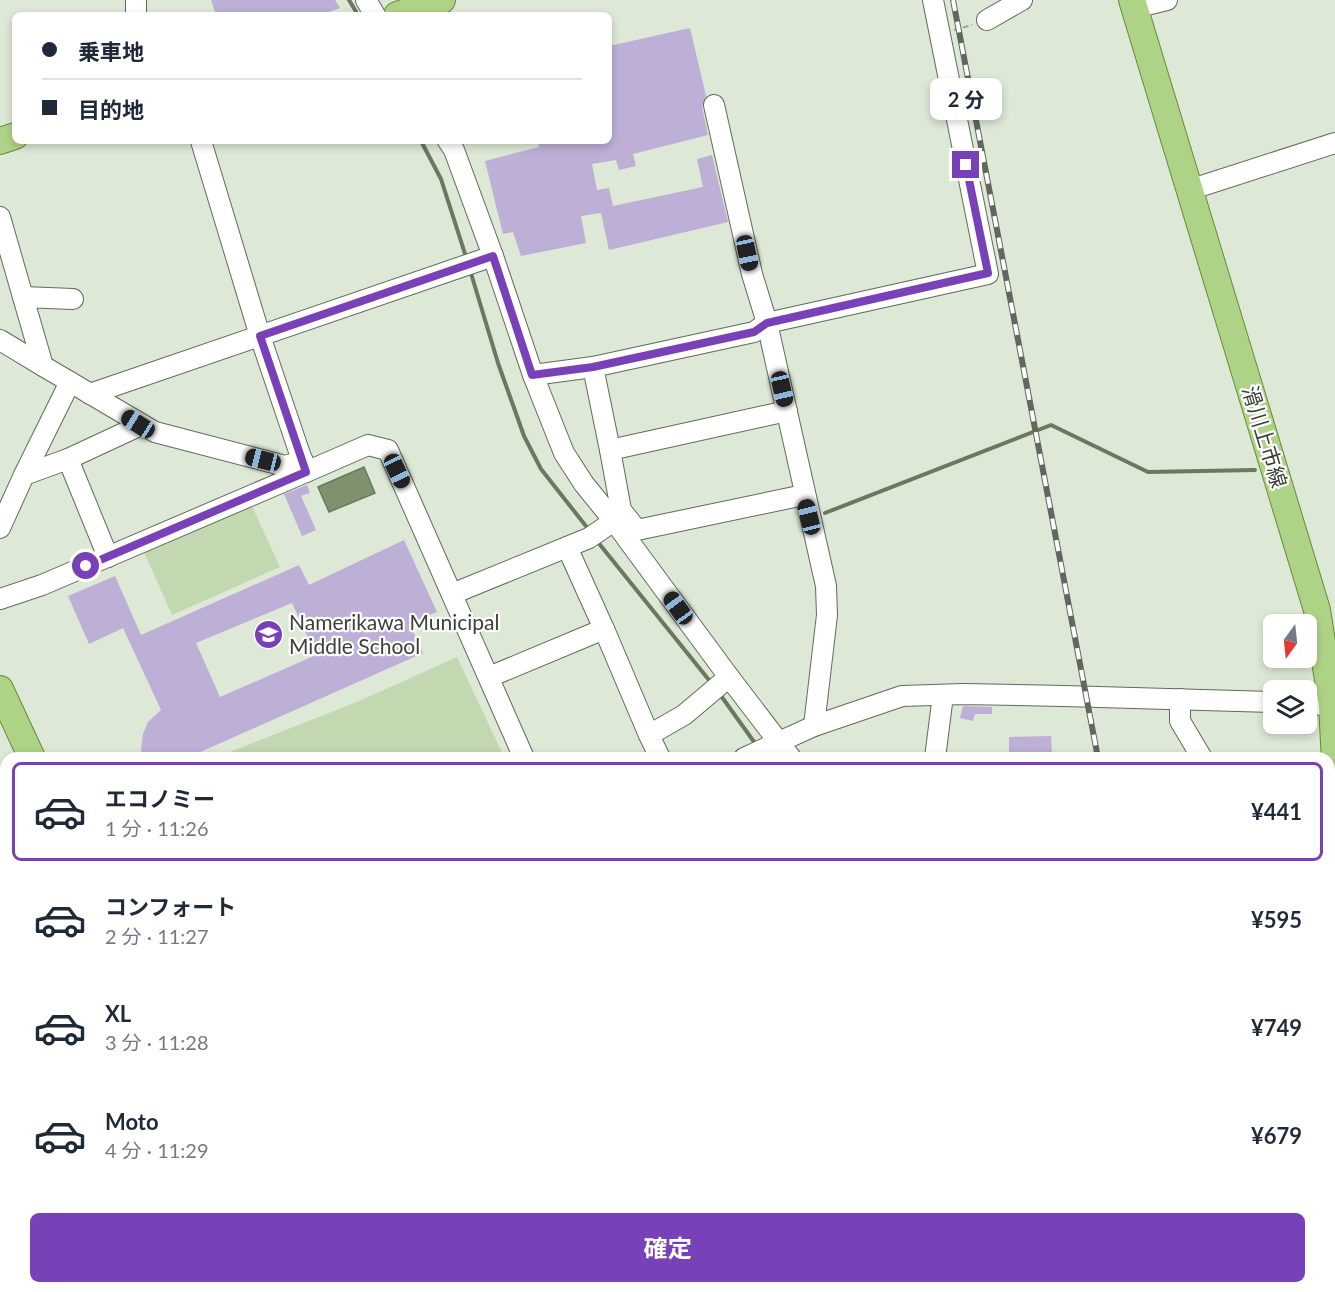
<!DOCTYPE html>
<html lang="ja">
<head>
<meta charset="utf-8">
<style>
	body { margin:0; font-family:Lato,"Noto Sans JP",sans-serif; background:#f6f6f7; color:#1f2937; height:100vh; display:flex; flex-direction:column; font-size:22px; white-space:nowrap }
	* { box-sizing:border-box; margin:0 }
	p { font-size:20px; color:#747a83 }
	.icon { flex:none; width:33px; height:33px; fill:none; stroke:currentColor; stroke-width:2; stroke-linecap:round; stroke-linejoin:round }
	.map { position:relative; flex:1; overflow:hidden }
	.details { position:absolute; left:0px; top:752px; width:1335px; height:542px; display:flex; flex-direction:column; background:#fff; border-radius:18px 18px 0 0; box-shadow:0 3px 9px #0003 }
	.details>* { flex:none }
	.banner { position:absolute; left:12px; top:12px; width:600px; height:132px; border-radius:9px; box-shadow:0 3px 9px #0003; display:grid; align-content:center; height:132px; padding:0 30px; background:#fff }
	.needle { width:39px; rotate:195deg }
	.controls { position:absolute; left:1263px; top:614px; display:grid; gap:12px }
	.controls a { display:grid; place-items:center; width:54px; height:54px; border-radius:9px; background:#fff; box-shadow:0 3px 9px #0003; font-size:30px }
	.end { position:absolute; width:27px; height:27px; margin:-14px; border:8px solid #7841b7; background:#fff; box-shadow:0 0 0 3px #fff }
	.from { border-radius:50% }
	.bubble { position:absolute; height:42px; border-radius:9px; background:#fff; box-shadow:0 3px 9px #0003; font-size:20px; font-weight:700; line-height:42px; text-align:center }
	.car { position:absolute; width:18px; height:36px; margin:-18px -9px; border-radius:8px; box-shadow:0 0 4px 2px #0007; background:linear-gradient(#222 24%,#8ab4d8 0 40%,#222 0 76%,#8ab4d8 0 86%,#222 0) }
	.banner b { display:flex; align-items:center; gap:21px; height:57px; font-size:22px }
	.banner b+b { border-top:2px solid #e0e1e3 }
	.banner i { width:15px; height:15px; background:#1f2937 }
	ul { padding:10px 0 0; list-style:none }
	li { display:flex; align-items:center; gap:18px; height:99px; margin:0 12px 9px; padding:0 18px; border:3px solid transparent; border-radius:9px }
	li div { flex:1 }
	li b { display:block; font-size:22px }
	li em { font-style:normal; font-weight:700 }
	li.on { border-color:#7841b7 }
	li>.icon { width:54px; height:54px; stroke-width:1.5 }
	.primary-button { display:flex; gap:12px; margin-top:auto; padding:12px 30px }
	.primary-button a { flex:1; height:69px; border-radius:9px; background:#7841b7; color:#fff; font-size:24px; font-weight:700; line-height:69px; text-align:center }
	.map>svg:first-child { display:block }
</style>
</head>
<body>
<div class="map">
<svg width="1335" height="1292" viewBox="0 0 1335 1292">
	<rect width="100%" height="100%" fill="#dee8d6"/>
	<g fill="#c2d8b1">
		<polygon points="251,504 280,567 172,615 144,552"/>
		<polygon points="457,657 504,757 217,757 357,702"/>
	</g>
	<polygon fill="#7e926e" stroke="#6a795e" stroke-width="1.5" points="364,467 375,493 329,512 318,487"/>
	<g fill="none" stroke-linecap="round" stroke-linejoin="round">
		<g stroke="#6a795e" stroke-width="4">
			<polyline points="349,0 358,15"/>
			<polyline points="421,141 441,179 467,260"/>
			<polyline points="470,270 498,363 524,436 541,469 589,530"/>
			<polyline points="825,513 1051,425 1148,472 1255,470"/>
			<polyline points="597,541 713,685"/>
			<polyline points="719,693 757,746"/>
			<polyline points="576,1287 579,1292"/>
			<polyline points="971,1292 971,1287"/>
		</g>
		<polyline stroke="#7e926e" stroke-width="24" points="249,1287 251,1292"/>
	</g>
	<g fill="#bdafd6" fill-rule="evenodd">
		<polygon points="211,0 335,0 340,8 320,15 216,15"/>
		<polygon points="690,28 706,96 702,107 708,135 633,154 636,166 619,170 616,160 592,164 597,190 609,188 613,206 703,187 697,159 712,155 728,222 609,250 601,213 581,216 586,243 521,256 513,232 503,234 485,161 539,147 538,141 609,141 609,46"/>
		<polygon points="307,485 310,493 301,496 316,530 302,536 284,494"/>
		<path d="M404 540 437 612 409 623 423 653 187 758H143L141 749 143 734 148 722 161 710 123 628 89 644 68 596 115 576 141 635 299 565 309 585ZM292 603 316 655 220 697 196 643Z"/>
		<polygon points="963,706 992,707 992,714 975,714 973,721 960,718"/>
		<polygon points="1051,736 1052,756 1009,757 1009,737"/>
	</g>
	<g fill="none" stroke-linecap="round" stroke-linejoin="round">
		<defs>
			<g id="minor">
				<polyline points="136,0 136,15"/>
				<polyline points="366,0 375,15"/>
				<polyline points="1134,8 1167,0"/>
				<polyline points="987,20 1022,0"/>
				<polyline points="714,105 752,274 767,323 826,586 827,615 814,726"/>
				<polyline points="201,141 260,336 306,472 368,445 388,450 524,758"/>
				<polyline points="448,141 454,150 493,256 533,375 564,453 584,484 614,521 729,677 791,758"/>
				<polyline points="1189,190 1335,143"/>
				<polyline points="0,217 23,297"/>
				<polyline points="73,299 23,297 43,366 155,432 285,466 303,461"/>
				<polyline points="0,340 43,366"/>
				<polyline points="593,367 610,450"/>
				<polyline points="533,375 593,367 754,332 767,323 988,274 933,0"/>
				<polyline points="90,394 493,256"/>
				<polyline points="787,411 610,450 621,510 637,530 804,495"/>
				<polyline points="68,459 141,425"/>
				<polyline points="24,475 70,382"/>
				<polyline points="0,528 24,475 68,459 108,557"/>
				<polyline points="452,594 589,538 614,521"/>
				<polyline points="0,599 42,585 306,472"/>
				<polyline points="604,629 649,735 684,715 729,677"/>
				<polyline points="489,677 604,629 567,547"/>
				<polyline points="1180,699 1180,721 1202,758"/>
				<polyline points="1306,704 1332,705"/>
				<polyline points="649,735 660,758"/>
				<polyline points="744,758 814,726 902,696 963,694 1064,696 1274,702"/>
				<polyline points="935,758 943,695"/>
				<polyline points="0,796 6,794"/>
				<polyline points="1329,931 1335,929"/>
				<polyline points="0,944 6,941"/>
				<polyline points="0,1083 6,1081"/>
				<polyline points="1329,1101 1335,1097"/>
				<polyline points="0,1186 6,1184"/>
				<polyline points="0,1279 6,1276"/>
				<polyline points="598,1287 600,1292"/>
				<polyline points="765,1287 767,1292"/>
				<polyline points="891,1287 893,1292"/>
				<polyline points="1304,1287 1327,1292"/>
				<polyline points="433,1292 443,1287"/>
				<polyline points="1003,1292 1003,1287"/>
				<polyline points="1027,1292 1035,1287"/>
			</g>
			<g id="major">
				<polyline points="1132,0 1317,610 1332,705 1335,762 1329,883"/>
				<polyline points="397,15 442,0"/>
				<polyline points="0,141 15,136"/>
				<polyline points="0,689 32,758"/>
				<polyline points="263,1287 265,1292"/>
				<polyline points="1304,1292 1304,1287"/>
			</g>
		</defs>
		<use href="#minor" stroke="#616a5a" stroke-width="22"/>
		<use href="#major" stroke="#638c37" stroke-width="28"/>
		<g stroke="#99a093" stroke-width="2" stroke-dasharray="6 3" stroke-linecap="butt">
			<polyline points="954,30 972,25"/>
			<polyline points="0,1102 6,1115"/>
			<polyline points="80,1287 82,1292"/>
		</g>
		<use href="#minor" stroke="#fff" stroke-width="20"/>
		<use href="#major" stroke="#afd386" stroke-width="26"/>
		<defs>
			<g id="rail">
				<polyline points="953,0 1098,758"/>
				<polyline points="1117,1292 1119,1287"/>
			</g>
		</defs>
		<use href="#rail" stroke="#61675d" stroke-width="6"/>
		<use href="#rail" stroke="#fff" stroke-width="4" stroke-dasharray="11" stroke-linecap="butt"/>
	</g>
	<g fill="none" stroke-linecap="round" stroke-linejoin="round">
		<polyline stroke="#7841b7" stroke-width="8" points="86,566 306,472 260,336 493,256 532,375 593,367 754,332 767,323 988,273 966,165"/>
	</g>
	<defs>
		<symbol id="school-disc" viewBox="-11 -11 22 22"><circle r="9.5" fill="#7841b7" stroke="#fff"/><path d="M0-5L7-2L0 1L-7-2ZM-4 1L0 2.5L4 1V4Q0 6-4 4Z" fill="#fff"/></symbol>
	</defs>
	<g fill-rule="evenodd">
		<use href="#school-disc" x="252" y="618" width="33" height="33"/>
	</g>
	<g text-anchor="middle" stroke-width="4.5" stroke-linejoin="round" paint-order="stroke">
		<g font-size="21" fill="#3b3f38" stroke="#fff">
			<text transform="translate(1264 437) rotate(73)" y="7">滑川上市線</text>
		</g>
		<g font-size="21" fill="#3b3f38" stroke="#fff" text-anchor="start">
			<text x="289" y="630">Namerikawa Municipal<tspan x="289" dy="24">Middle School</tspan></text>
		</g>
	</g>
</svg>
<div class="controls">
<a><svg class="needle" viewBox="-14 -14 28 28"><path d="M0-13l5 13h-10z" fill="#e53935"/><path d="M0 13l5-13h-10z" fill="#747a83"/></svg></a>
<a><svg class="icon" aria-label="layers" viewBox="0 0 24 24"><path d="M12 4l9 5-9 5-9-5zM3 14l9 5 9-5"/></svg></a>
</div>
<i class="end from" style="left:86px;top:566px"></i>
<i class="end" style="left:966px;top:165px"></i>
<div class="bubble" style="left:930px;top:78px;width:72px">2 分</div>
<i class="car" style="left:747px;top:253px;rotate:168deg"></i>
<i class="car" style="left:782px;top:389px;rotate:167deg"></i>
<i class="car" style="left:138px;top:424px;rotate:302deg"></i>
<i class="car" style="left:263px;top:460px;rotate:284deg"></i>
<i class="car" style="left:397px;top:471px;rotate:155deg"></i>
<i class="car" style="left:809px;top:517px;rotate:346deg"></i>
<i class="car" style="left:678px;top:608px;rotate:324deg"></i>
<div class="banner">
<b><i class="from"></i>乗車地</b>
<b><i></i>目的地</b>
</div>
<section class="details">
<ul>
<li class="on"><svg class="icon" aria-label="car" viewBox="0 0 24 24"><path d="M5 17H2v-5l4-1 3-4h7l3 4 3 1v5h-3M9 17h6M6 11h13"/><circle cx="7" cy="17" r="2"/><circle cx="17" cy="17" r="2"/></svg><div><b>エコノミー</b><p>1 分 · 11:26</p></div><em>¥441</em></li>
<li><svg class="icon" aria-label="car" viewBox="0 0 24 24"><path d="M5 17H2v-5l4-1 3-4h7l3 4 3 1v5h-3M9 17h6M6 11h13"/><circle cx="7" cy="17" r="2"/><circle cx="17" cy="17" r="2"/></svg><div><b>コンフォート</b><p>2 分 · 11:27</p></div><em>¥595</em></li>
<li><svg class="icon" aria-label="car" viewBox="0 0 24 24"><path d="M5 17H2v-5l4-1 3-4h7l3 4 3 1v5h-3M9 17h6M6 11h13"/><circle cx="7" cy="17" r="2"/><circle cx="17" cy="17" r="2"/></svg><div><b>XL</b><p>3 分 · 11:28</p></div><em>¥749</em></li>
<li><svg class="icon" aria-label="car" viewBox="0 0 24 24"><path d="M5 17H2v-5l4-1 3-4h7l3 4 3 1v5h-3M9 17h6M6 11h13"/><circle cx="7" cy="17" r="2"/><circle cx="17" cy="17" r="2"/></svg><div><b>Moto</b><p>4 分 · 11:29</p></div><em>¥679</em></li>
</ul>
<div class="primary-button"><a>確定</a></div>
</section>
</div>
</body>
</html>
